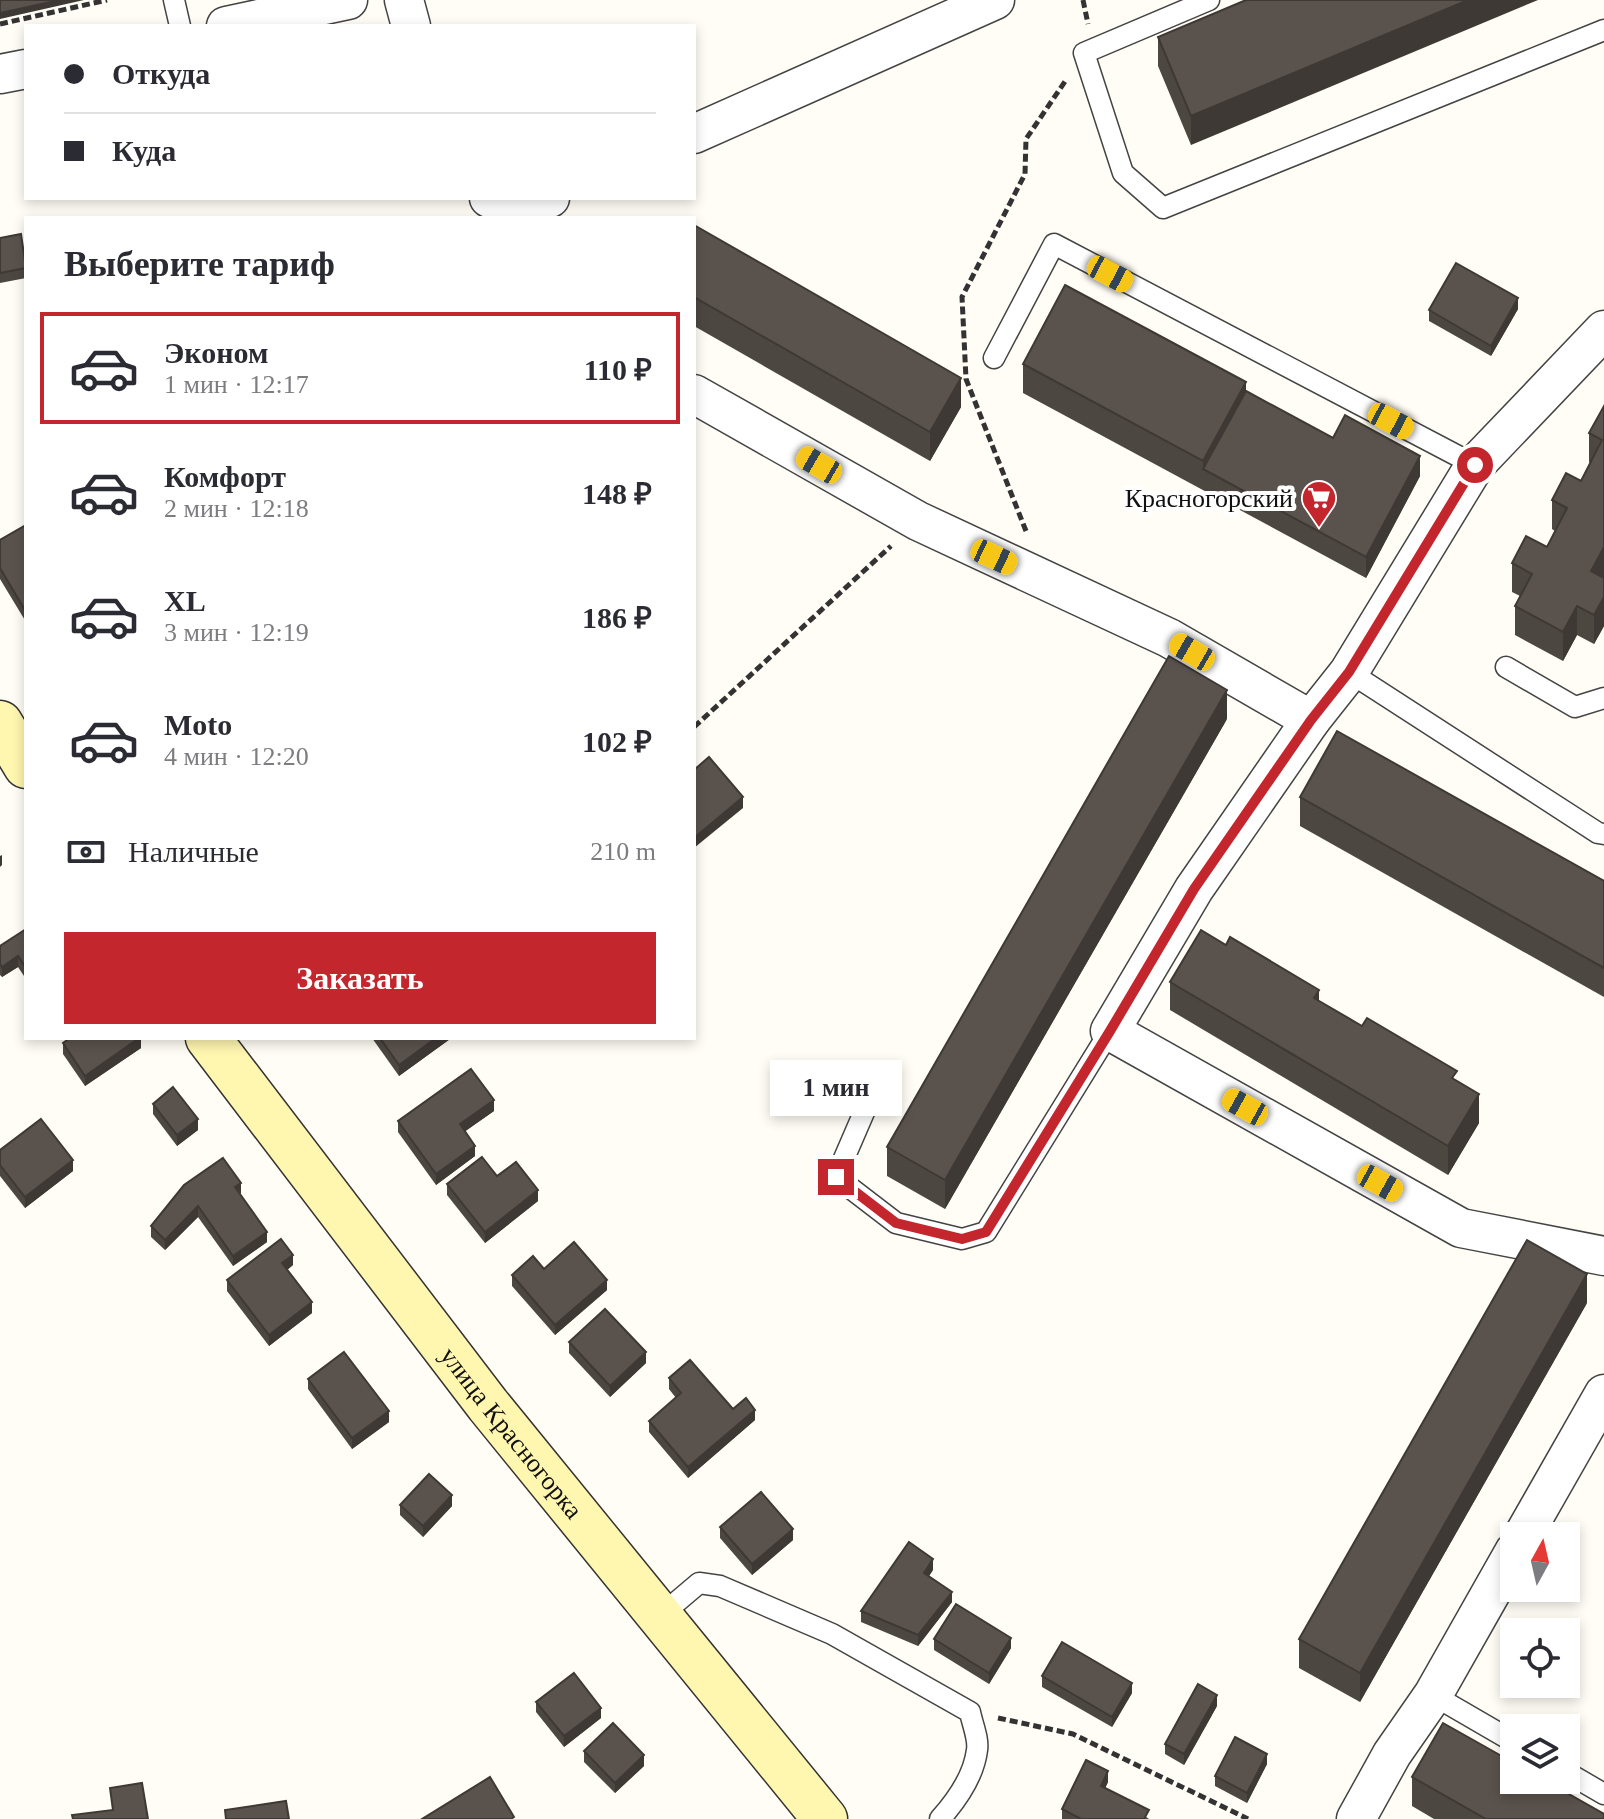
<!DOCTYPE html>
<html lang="ru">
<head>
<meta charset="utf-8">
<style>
	body { margin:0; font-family:Georgia,serif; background:#f2f2f3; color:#2b2b33; height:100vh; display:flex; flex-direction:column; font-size:30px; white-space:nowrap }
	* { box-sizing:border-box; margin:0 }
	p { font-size:26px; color:#7c7c81 }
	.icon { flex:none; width:44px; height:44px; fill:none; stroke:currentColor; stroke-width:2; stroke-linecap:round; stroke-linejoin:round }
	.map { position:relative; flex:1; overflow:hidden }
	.drawer { position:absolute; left:24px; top:216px; width:672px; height:824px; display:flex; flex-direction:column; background:#fff; border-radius:0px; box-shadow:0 4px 12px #0003 }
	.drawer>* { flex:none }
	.guide { position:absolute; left:24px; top:24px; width:672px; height:176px; border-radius:0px; box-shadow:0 4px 12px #0003; display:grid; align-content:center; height:176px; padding:0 40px; background:#fff }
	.needle { width:52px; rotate:8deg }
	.controls { position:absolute; left:1500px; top:1522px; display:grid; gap:16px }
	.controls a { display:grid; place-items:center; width:80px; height:80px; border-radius:0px; background:#fff; box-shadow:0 4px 12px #0003; font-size:40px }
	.end { position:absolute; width:36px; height:36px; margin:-18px; border:10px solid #c4262e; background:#fff; box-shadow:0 0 0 4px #fff }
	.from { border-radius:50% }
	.bubble { position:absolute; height:56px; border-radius:0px; background:#fff; box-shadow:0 4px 12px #0003; font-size:26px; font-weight:600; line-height:56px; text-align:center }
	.car { position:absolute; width:24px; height:48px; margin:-24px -12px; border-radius:10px; box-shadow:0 0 6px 2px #0007; background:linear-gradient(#f5c518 24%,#345 0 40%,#f5c518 0 76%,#345 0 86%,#f5c518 0) }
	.guide b { display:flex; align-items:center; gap:28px; height:76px; font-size:30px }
	.guide b+b { border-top:2px solid #e1e1e2 }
	.guide i { width:20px; height:20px; background:#2b2b33 }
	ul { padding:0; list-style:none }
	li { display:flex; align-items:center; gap:24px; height:112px; margin:0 16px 12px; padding:0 24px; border:4px solid transparent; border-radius:0px }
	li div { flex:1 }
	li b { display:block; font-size:30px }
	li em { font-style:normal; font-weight:600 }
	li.active { border-color:#c4262e }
	li>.icon { width:72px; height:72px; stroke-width:1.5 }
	h2 { padding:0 40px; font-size:36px; line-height:96px }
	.pay { display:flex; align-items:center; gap:20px; height:88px; padding:0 40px; font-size:30px }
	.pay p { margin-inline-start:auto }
	.cta { display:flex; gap:16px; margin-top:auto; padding:16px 40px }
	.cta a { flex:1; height:92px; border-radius:0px; background:#c4262e; color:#fff; font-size:32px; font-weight:600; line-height:92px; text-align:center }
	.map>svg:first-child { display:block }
</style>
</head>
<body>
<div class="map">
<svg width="1604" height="1819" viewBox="0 0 1604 1819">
	<rect width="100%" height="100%" fill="#fffdf5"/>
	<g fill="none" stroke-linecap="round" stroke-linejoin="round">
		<defs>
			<g id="service">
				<polyline points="174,0 180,26"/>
				<polyline points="1209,0 1084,53 1123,173 1163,208 1604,30"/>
				<polyline points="994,358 1054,244 1475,465"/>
				<polyline points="1506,667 1575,707 1604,698"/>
				<polyline points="1349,672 1598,833 1604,834"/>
				<polyline points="868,1103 836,1177 896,1223 962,1239 986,1232 1110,1031"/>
				<path d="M660 1616 699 1583 720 1586 832 1634 970 1712C972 1723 979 1739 977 1750 974 1775 956 1801 940 1819"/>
				<polyline points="1433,1695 1514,1742"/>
				<polyline points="1566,1772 1604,1794"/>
			</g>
			<g id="minor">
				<polyline points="404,0 411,26"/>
				<polyline points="226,26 348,0"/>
				<polyline points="0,74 26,69"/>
				<polyline points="694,134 995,0"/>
				<path d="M489 198C511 208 528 208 550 198"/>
				<polyline points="1604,330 1475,465 1349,672 1311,720 1194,889 1110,1031 1461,1228 1604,1256"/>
				<polyline points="694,394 918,521 1169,638 1311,720"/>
				<polyline points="1523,1536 1604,1394"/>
				<polyline points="1356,1819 1392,1754 1433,1695 1514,1552"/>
			</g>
			<g id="secondary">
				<polyline points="0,723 26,766"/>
				<path id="s1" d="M208 1038 488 1405 825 1819"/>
			</g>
		</defs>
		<use href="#service" stroke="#444" stroke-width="23"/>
		<use href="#minor" stroke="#444" stroke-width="41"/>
		<use href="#secondary" stroke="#333" stroke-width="47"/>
		<g stroke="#333" stroke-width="5" stroke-dasharray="8 4" stroke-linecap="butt">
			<polyline points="1083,0 1088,24"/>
			<polyline points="0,24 107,0"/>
			<polyline points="1026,531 966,379 962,297 1025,174 1026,139 1066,80"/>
			<polyline points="694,727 891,546"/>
			<polyline points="998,1718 1073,1734 1248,1819"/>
		</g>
		<use href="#service" stroke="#fff" stroke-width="20"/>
		<use href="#minor" stroke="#fff" stroke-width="38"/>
		<use href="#secondary" stroke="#fff6b0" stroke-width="44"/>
	</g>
	<g fill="#4d4742">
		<polygon points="1246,0 1191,145 1158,66 1158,37"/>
		<polygon points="694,225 961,407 930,461 694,326"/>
		<polygon points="0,238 26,263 26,278 0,283"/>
		<polygon points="1518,309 1491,356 1429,321 1429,310"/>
		<polygon points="1023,364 1246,391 1333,438 1420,476 1366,578 1023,393"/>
		<polygon points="1604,406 1604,626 1594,644 1577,635 1563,661 1515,635 1515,606 1520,596 1512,592 1512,563 1547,547 1555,531 1552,529 1552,500 1581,481 1590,463 1589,462 1589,433"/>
		<polygon points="26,525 26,622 0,579 0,540"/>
		<polygon points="1227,719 945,1209 887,1176 887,1147"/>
		<polygon points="1300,797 1604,881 1604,997 1300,826"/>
		<polygon points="26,929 26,979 18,967 2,977 0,975 0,946"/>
		<polygon points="1170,982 1319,1001 1457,1081 1479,1123 1448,1175 1170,1010"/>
		<polygon points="141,1038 141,1048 85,1086 63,1054 63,1043"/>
		<polygon points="372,1038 450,1038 450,1039 399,1076"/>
		<polygon points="153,1104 198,1130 177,1146 153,1114"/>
		<polygon points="494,1111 465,1131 475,1156 436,1185 398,1132 398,1121"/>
		<polygon points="0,1150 73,1171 25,1208 0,1176"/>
		<polygon points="497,1176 538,1201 485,1243 447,1195 447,1184"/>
		<polygon points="184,1185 240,1194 267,1242 233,1266 198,1217 165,1250 151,1237 151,1226"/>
		<polygon points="293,1265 287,1270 312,1313 269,1346 227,1291 227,1280"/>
		<polygon points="512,1275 607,1290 555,1335 512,1286"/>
		<polygon points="1587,1303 1360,1702 1299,1668 1299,1639"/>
		<polygon points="569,1342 646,1363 610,1397 569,1353"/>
		<polygon points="669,1378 755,1420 688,1478 649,1432 649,1421 676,1398 669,1389"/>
		<polygon points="308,1379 389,1422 352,1449 308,1389"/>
		<polygon points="400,1505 452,1506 423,1537 400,1515"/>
		<polygon points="720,1527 793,1540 752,1575 720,1538"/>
		<polygon points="933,1570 929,1576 952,1602 918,1646 861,1622 861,1611"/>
		<polygon points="934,1639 1011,1648 989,1684 934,1650"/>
		<polygon points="1042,1676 1132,1693 1112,1727 1042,1687"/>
		<polygon points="536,1702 601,1718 564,1747 536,1712"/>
		<polygon points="1217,1706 1184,1765 1165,1754 1165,1744"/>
		<polygon points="584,1751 644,1766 615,1793 584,1762"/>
		<polygon points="1267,1764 1247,1803 1215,1786 1215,1776"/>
		<polygon points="1412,1777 1604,1819 1434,1819 1412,1806"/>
		<polygon points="1108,1782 1105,1788 1149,1819 1062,1819 1062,1809"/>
	</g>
	<g fill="#3f3936">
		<polygon points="60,0 84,0 0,19 0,13"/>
		<polygon points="1468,0 1538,0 1191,145 1191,116"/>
		<polygon points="1518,298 1518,309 1491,356 1491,346"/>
		<polygon points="961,378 961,407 930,461 930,432"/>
		<polygon points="1246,382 1246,411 1203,469 1203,461"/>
		<polygon points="1420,456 1420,476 1366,578 1366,557"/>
		<polygon points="1604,547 1604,576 1591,600 1591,571"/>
		<polygon points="1604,597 1604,626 1594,644 1594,615"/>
		<polygon points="1577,606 1577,635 1563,661 1563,632"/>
		<polygon points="1227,690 1227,719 945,1209 945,1180"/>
		<polygon points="743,797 743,808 694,848 694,838"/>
		<polygon points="2,855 2,865 0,867 0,856"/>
		<polygon points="18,956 18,967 2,977 2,967"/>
		<polygon points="1319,990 1319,1018 1314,998"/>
		<polygon points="139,1038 141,1038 141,1048 85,1086 85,1076"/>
		<polygon points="436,1038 450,1039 399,1076 399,1065"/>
		<polygon points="1479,1094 1479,1123 1448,1175 1448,1146"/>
		<polygon points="494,1100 494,1111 460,1135 460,1124"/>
		<polygon points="198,1119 198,1130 177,1146 177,1135"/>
		<polygon points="475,1146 475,1156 436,1185 436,1174"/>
		<polygon points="73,1160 73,1171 25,1208 25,1197"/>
		<polygon points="241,1183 241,1194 235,1187"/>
		<polygon points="538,1190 538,1201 485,1243 485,1232"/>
		<polygon points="198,1206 198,1217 165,1250 165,1240"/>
		<polygon points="267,1232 267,1242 233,1266 233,1256"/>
		<polygon points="293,1255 293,1265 282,1274 282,1263"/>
		<polygon points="1587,1274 1587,1303 1360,1702 1360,1673"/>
		<polygon points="607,1280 607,1290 555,1335 555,1325"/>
		<polygon points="312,1302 312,1313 269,1346 269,1335"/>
		<polygon points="646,1352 646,1363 610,1397 610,1386"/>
		<polygon points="755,1410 755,1420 688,1478 688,1467"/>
		<polygon points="389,1411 389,1422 352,1449 352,1438"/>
		<polygon points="452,1495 452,1506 423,1537 423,1526"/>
		<polygon points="793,1529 793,1540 752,1575 752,1564"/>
		<polygon points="933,1559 933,1570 924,1583 924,1573"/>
		<polygon points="952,1592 952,1602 918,1646 918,1635"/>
		<polygon points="1011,1638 1011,1648 989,1684 989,1673"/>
		<polygon points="1132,1683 1132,1693 1112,1727 1112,1717"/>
		<polygon points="1217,1695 1217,1706 1184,1765 1184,1754"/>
		<polygon points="601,1708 601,1718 564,1747 564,1736"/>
		<polygon points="1267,1754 1267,1764 1247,1803 1247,1793"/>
		<polygon points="644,1755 644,1766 615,1793 615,1783"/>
		<polygon points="1108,1771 1108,1782 1101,1797 1101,1786"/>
	</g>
	<g fill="#5a524d" stroke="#3f3936" stroke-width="2">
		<polygon points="0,0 60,0 0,13"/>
		<polygon points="1246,0 1468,0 1191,116 1158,37"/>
		<polygon points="694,225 961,378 930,432 694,297"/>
		<polygon points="21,234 26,268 0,273 0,238"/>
		<polygon points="1456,263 1518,298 1491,346 1429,310"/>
		<polygon points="1065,285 1246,382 1203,461 1023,364"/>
		<polygon points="1246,391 1333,438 1345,415 1420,456 1366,557 1203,469"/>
		<polygon points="1604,406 1604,547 1591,571 1604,578 1604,597 1594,615 1577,606 1563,632 1515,606 1532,574 1512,563 1526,536 1547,547 1567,508 1552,500 1566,473 1581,481 1602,440 1589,433"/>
		<polygon points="26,525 26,612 0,568 0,540"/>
		<polygon points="1169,656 1227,690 945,1180 887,1147"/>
		<polygon points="1337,731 1604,881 1604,968 1300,797"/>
		<polygon points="709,757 743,797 694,838 694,770"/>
		<polygon points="26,929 26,968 18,956 2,967 0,964 0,946"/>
		<polygon points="1201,930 1226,945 1230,937 1319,990 1314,998 1362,1026 1367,1018 1457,1071 1452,1078 1479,1094 1448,1146 1170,982"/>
		<polygon points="70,1038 139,1038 85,1076 63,1043"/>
		<polygon points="380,1038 436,1038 399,1065"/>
		<polygon points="471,1069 494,1100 460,1124 475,1146 436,1174 398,1121"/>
		<polygon points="173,1087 198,1119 177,1135 153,1104"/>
		<polygon points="41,1119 73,1160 25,1197 0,1165 0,1150"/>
		<polygon points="482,1157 497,1176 516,1162 538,1190 485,1232 447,1184"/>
		<polygon points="223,1158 241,1183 235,1187 267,1232 233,1256 198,1206 165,1240 151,1226 184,1185"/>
		<polygon points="281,1239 293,1255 282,1263 312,1302 269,1335 227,1280"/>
		<polygon points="1527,1240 1587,1274 1360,1673 1299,1639"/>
		<polygon points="574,1242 607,1280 555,1325 512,1275 533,1256 544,1269"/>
		<polygon points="605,1309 646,1352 610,1386 569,1342"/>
		<polygon points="344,1352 389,1411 352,1438 308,1379"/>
		<polygon points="690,1360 733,1409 746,1398 755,1410 688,1467 649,1421 681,1393 669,1378"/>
		<polygon points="429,1474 452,1495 423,1526 400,1505"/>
		<polygon points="761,1492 793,1529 752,1564 720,1527"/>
		<polygon points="909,1542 933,1559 924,1573 952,1592 918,1635 861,1611"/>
		<polygon points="956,1604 1011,1638 989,1673 934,1639"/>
		<polygon points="1062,1642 1132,1683 1112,1717 1042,1676"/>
		<polygon points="574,1673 601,1708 564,1736 536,1702"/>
		<polygon points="1198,1684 1217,1695 1184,1754 1165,1744"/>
		<polygon points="613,1723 644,1755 615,1783 584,1751"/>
		<polygon points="1443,1723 1514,1763 1514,1780 1544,1780 1604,1814 1604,1819 1486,1819 1412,1777"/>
		<polygon points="1235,1737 1267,1754 1247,1793 1215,1776"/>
		<polygon points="1086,1760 1108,1771 1101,1786 1149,1810 1144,1819 1081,1819 1062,1809"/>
		<polygon points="490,1777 514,1817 511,1819 422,1819"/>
		<polygon points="142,1783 148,1819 73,1819 72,1815 113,1810 110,1788"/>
		<polygon points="286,1801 289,1819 226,1819 225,1810"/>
	</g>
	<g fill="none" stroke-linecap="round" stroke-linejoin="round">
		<polyline stroke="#c4262e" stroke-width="10" points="836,1177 896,1223 962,1239 986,1232 1110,1031 1194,889 1311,720 1349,672 1475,465"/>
	</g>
	<defs>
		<symbol id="supermarket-pin" viewBox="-11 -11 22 30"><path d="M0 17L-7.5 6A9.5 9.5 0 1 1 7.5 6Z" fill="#c4262e" stroke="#fff"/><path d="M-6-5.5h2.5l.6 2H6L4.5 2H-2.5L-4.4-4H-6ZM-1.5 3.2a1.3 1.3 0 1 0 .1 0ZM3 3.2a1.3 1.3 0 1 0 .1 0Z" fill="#fff"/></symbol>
	</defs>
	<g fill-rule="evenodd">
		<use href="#supermarket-pin" x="1299" y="478" width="40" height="54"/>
	</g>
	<g text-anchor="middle" stroke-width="8" stroke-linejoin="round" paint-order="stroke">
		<g font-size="26" fill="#111" stroke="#fff" text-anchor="end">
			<text x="1293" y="507">Красногорский</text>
		</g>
		<g font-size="26" fill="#111" stroke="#fff">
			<text dy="9" stroke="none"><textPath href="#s1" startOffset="498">улица Красногорка</textPath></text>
		</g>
	</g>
</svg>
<div class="controls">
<a><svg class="needle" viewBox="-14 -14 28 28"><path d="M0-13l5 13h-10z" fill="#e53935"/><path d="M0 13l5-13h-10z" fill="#7c7c81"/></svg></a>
<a><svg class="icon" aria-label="locate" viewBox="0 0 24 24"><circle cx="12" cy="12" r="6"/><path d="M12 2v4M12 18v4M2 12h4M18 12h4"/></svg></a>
<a><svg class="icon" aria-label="layers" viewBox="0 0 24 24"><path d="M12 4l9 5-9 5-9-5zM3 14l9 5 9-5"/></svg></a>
</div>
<i class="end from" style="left:1475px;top:465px"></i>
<i class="end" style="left:836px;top:1177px"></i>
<div class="bubble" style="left:770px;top:1060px;width:132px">1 мин</div>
<i class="car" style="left:1110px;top:274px;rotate:118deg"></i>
<i class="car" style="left:1391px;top:421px;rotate:118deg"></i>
<i class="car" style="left:819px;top:465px;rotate:300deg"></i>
<i class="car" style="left:994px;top:557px;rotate:115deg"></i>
<i class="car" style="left:1192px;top:652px;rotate:300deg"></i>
<i class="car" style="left:1245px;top:1107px;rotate:299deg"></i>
<i class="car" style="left:1380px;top:1183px;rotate:119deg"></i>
<div class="guide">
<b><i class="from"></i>Откуда</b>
<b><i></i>Куда</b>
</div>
<section class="drawer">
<h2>Выберите тариф</h2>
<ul>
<li class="active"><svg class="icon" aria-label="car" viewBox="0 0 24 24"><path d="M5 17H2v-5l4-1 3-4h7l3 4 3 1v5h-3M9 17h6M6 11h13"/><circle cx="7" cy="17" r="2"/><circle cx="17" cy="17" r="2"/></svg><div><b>Эконом</b><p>1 мин · 12:17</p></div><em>110 ₽</em></li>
<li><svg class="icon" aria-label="car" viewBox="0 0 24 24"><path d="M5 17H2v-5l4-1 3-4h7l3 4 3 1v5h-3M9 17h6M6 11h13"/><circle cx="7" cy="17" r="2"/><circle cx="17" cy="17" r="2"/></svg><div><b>Комфорт</b><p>2 мин · 12:18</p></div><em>148 ₽</em></li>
<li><svg class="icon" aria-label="car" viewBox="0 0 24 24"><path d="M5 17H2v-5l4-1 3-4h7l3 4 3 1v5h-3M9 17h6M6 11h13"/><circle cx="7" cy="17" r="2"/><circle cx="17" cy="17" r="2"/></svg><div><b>XL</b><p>3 мин · 12:19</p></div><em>186 ₽</em></li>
<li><svg class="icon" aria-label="car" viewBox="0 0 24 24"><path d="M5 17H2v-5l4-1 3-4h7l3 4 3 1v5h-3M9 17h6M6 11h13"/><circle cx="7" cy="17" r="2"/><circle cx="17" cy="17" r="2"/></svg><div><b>Moto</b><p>4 мин · 12:20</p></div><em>102 ₽</em></li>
</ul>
<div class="pay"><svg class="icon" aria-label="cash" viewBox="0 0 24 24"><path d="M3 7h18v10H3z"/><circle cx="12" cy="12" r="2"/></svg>Наличные<p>210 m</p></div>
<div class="cta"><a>Заказать</a></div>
</section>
</div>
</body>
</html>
